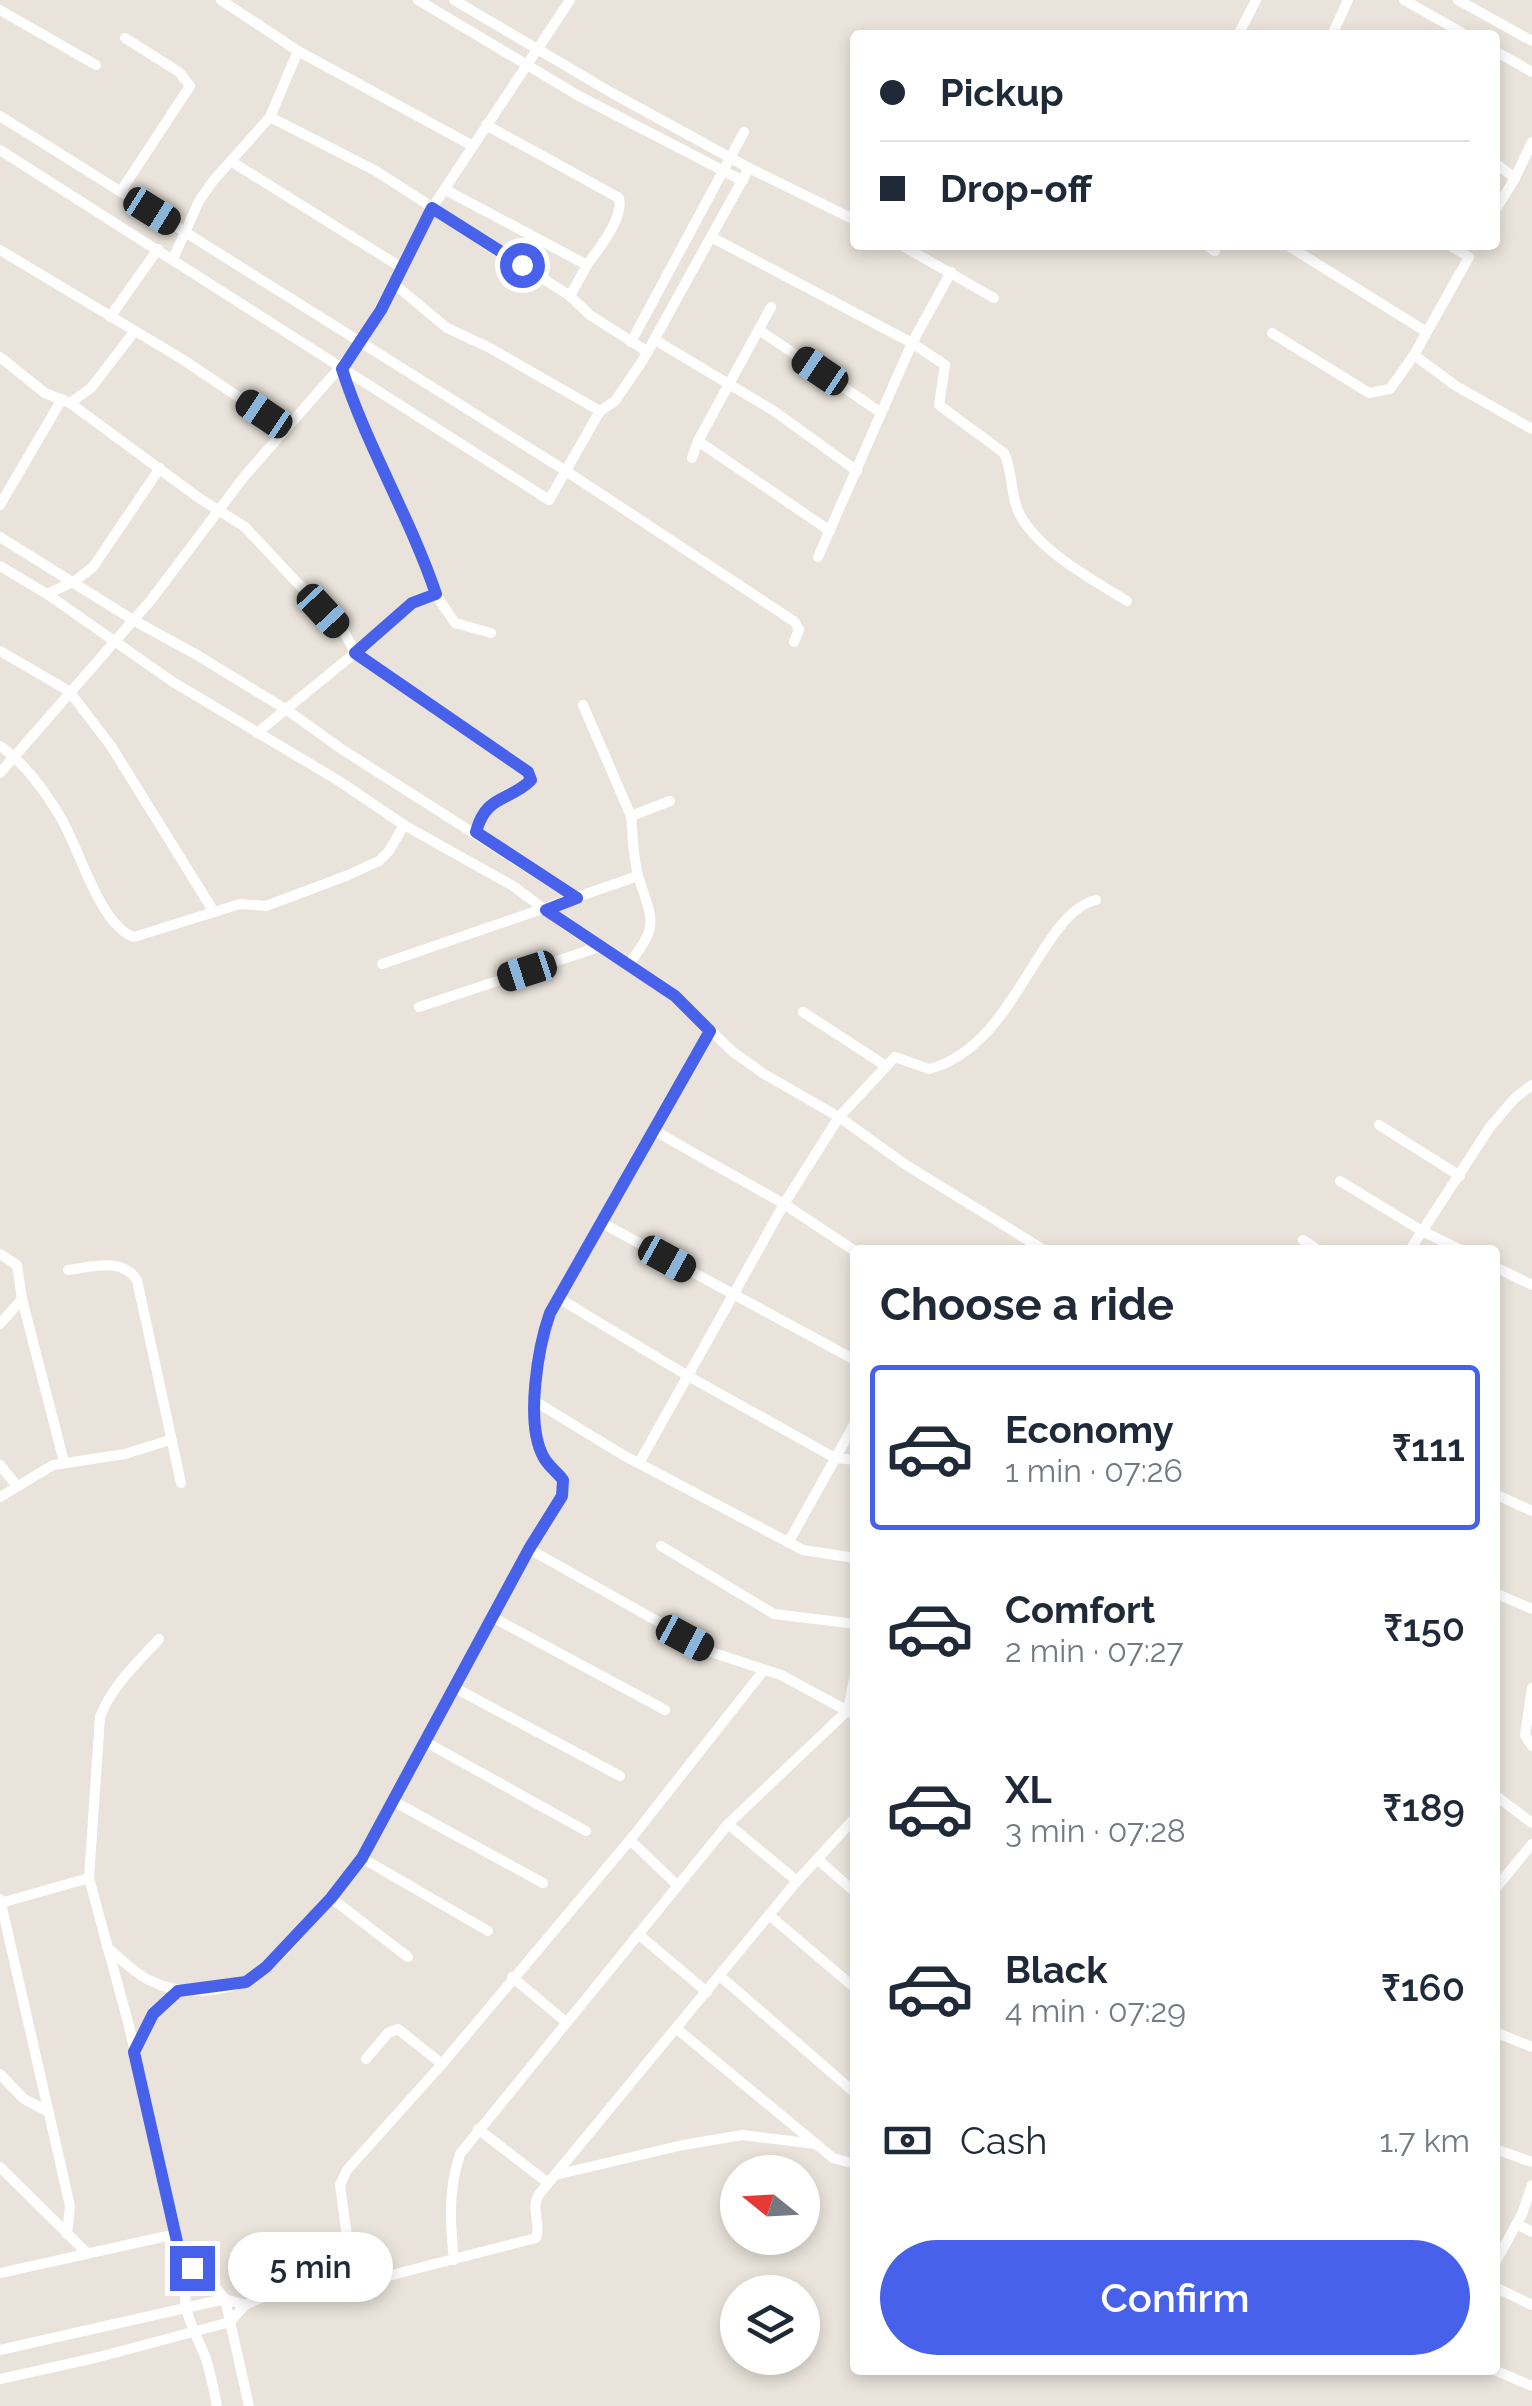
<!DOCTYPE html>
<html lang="en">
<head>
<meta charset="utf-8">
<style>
	body { margin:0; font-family:Raleway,sans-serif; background:#f2f2f3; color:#1f2937; height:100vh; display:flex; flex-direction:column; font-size:38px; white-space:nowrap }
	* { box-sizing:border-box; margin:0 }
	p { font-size:32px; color:#747a83 }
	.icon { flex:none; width:55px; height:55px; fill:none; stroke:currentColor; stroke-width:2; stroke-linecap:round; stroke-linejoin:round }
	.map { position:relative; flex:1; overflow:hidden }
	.panel { position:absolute; left:850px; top:1245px; width:650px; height:1130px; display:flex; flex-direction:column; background:#fff; border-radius:10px; box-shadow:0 5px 15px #0003 }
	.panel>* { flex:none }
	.banner { position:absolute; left:850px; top:30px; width:650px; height:220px; border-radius:10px; box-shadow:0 5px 15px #0003; display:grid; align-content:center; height:220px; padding:0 30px; background:#fff }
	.needle { width:65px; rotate:288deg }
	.controls { position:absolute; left:720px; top:2155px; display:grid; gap:20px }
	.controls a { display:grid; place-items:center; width:100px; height:100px; border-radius:50%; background:#fff; box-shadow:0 5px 15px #0003; font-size:50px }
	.end { position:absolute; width:45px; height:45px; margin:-22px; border:12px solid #4761ea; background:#fff; box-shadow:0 0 0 5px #fff }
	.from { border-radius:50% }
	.bubble { position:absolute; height:70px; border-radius:35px; background:#fff; box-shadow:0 5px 15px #0003; font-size:32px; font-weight:600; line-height:70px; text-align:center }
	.car { position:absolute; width:30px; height:60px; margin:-30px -15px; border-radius:12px; box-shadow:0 0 8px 2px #0007; background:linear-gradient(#222 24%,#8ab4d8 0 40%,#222 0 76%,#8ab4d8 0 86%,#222 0) }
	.banner b { display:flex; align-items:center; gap:35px; height:95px; font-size:38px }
	.banner b+b { border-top:2px solid #e0e1e3 }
	.banner i { width:25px; height:25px; background:#1f2937 }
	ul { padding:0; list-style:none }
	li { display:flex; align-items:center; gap:30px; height:165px; margin:0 20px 15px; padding:0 10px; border:5px solid transparent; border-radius:10px }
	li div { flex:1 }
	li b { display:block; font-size:38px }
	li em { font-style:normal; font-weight:600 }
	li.current { border-color:#4761ea }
	li>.icon { width:90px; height:90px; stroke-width:1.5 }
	h2 { padding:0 30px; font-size:45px; line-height:120px }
	.pay { display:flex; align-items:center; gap:25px; height:110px; padding:0 30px; font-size:38px }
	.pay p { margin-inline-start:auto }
	.button { display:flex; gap:20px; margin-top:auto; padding:20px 30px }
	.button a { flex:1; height:115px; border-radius:60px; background:#4761ea; color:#fff; font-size:40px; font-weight:600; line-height:115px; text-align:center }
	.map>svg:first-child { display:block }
</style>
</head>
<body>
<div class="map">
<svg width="1532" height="2406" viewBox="0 0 1532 2406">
	<rect width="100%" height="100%" fill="#e9e3db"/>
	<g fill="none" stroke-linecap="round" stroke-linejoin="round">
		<g stroke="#fff" stroke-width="10">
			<polyline points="221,0 298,51"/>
			<polyline points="418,0 579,96 743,181"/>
			<polyline points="454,0 612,93 749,168"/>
			<polyline points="1404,0 1466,35"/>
			<polyline points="1458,0 1532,41"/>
			<polyline points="0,10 96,65"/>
			<polyline points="1238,35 1256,0"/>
			<polyline points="1332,35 1348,0"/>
			<polyline points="1495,51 1532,72"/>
			<polyline points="0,116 566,471 795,622 799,630 794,642"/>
			<polyline points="270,117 376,171 570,296 590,315 648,352"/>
			<polyline points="0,150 549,500 600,411 615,401 643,360 749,168 855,220"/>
			<polyline points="232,162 402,268"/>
			<polyline points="1495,163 1515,178 1495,211"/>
			<polyline points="1515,178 1532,142"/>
			<path d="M446 190 587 265C599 248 624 218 619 198L486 125"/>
			<polyline points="121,191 190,86 179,72 125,38"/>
			<path d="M713 238 912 343 945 365 939 405 1004 453C1013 471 1010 494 1019 513 1037 550 1093 580 1127 601"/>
			<polyline points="901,245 994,298"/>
			<polyline points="1206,245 1215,251"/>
			<polyline points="1287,245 1425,331"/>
			<polyline points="1449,245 1469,257 1414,355 1456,386 1532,429"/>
			<polyline points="0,250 182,359 286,429"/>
			<polyline points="173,259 199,201 213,181 270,117 298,51 473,146"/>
			<polyline points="393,283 447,328 488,347 600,411"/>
			<polyline points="570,296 587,265"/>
			<polyline points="110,317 158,249"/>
			<polyline points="759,330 880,412"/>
			<polyline points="1272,333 1369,393 1390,389 1414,355"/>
			<polyline points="655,340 774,411 857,471"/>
			<polyline points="631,342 744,132"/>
			<path d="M0 357 45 393 70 403 199 498 245 527 346 635 355 653 412 603 436 595C410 517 367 447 341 369"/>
			<polyline points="70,403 91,388 134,332"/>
			<polyline points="698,441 830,531"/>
			<polyline points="692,458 698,441 771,307"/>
			<polyline points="0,505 62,399"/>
			<polyline points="0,537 133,620 197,655 287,710 343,750 577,899"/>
			<polyline points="818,557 912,343 951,272"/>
			<polyline points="0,566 47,594 173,682 339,781 404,825 513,886 567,926 675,996 733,1052 764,1074 839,1117 906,1165 1044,1250"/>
			<polyline points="47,594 75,581 93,567 160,468"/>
			<polyline points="436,595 455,623 491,633"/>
			<polyline points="0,651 69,691 111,746 214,912"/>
			<polyline points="583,705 631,816"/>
			<path d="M257 733 355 653 530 775 527 785C502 796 483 804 475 833"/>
			<path d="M0 746C25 763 45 791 61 818 79 848 100 926 134 937L240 904 266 906 346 876 379 861 389 851 404 825"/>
			<polyline points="0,773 151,600 243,478 363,341 432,208 570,0"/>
			<polyline points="382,964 638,876"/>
			<path d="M628 965C658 926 654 924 639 879 633 860 633 836 631 816L670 801"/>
			<polyline points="419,1007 599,947"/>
			<polyline points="803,1012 886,1066"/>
			<polyline points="1379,1125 1460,1176"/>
			<polyline points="1340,1181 1422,1231 1461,1250"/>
			<polyline points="600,1222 855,1360"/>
			<polyline points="1303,1240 1318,1250"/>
			<polyline points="1410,1250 1490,1127 1515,1098 1532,1085"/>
			<path d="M855 1251 784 1204 839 1117 895 1057 929 1069C1016 1047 1039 913 1096 900"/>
			<polyline points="0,1254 17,1265 22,1299 0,1324"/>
			<polyline points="1495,1267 1532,1285"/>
			<path d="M68 1270C92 1267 122 1257 137 1280L181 1483"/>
			<polyline points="22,1299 64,1462"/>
			<polyline points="560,1299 688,1376 835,1458 855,1460"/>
			<polyline points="536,1402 623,1455 803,1550 855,1558"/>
			<polyline points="639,1463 784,1204 655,1131"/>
			<polyline points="0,1465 17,1486"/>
			<polyline points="1495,1494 1532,1511"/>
			<polyline points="0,1497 53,1465 125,1454 170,1440"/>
			<polyline points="788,1543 855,1423"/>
			<polyline points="661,1546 774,1614 855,1624"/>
			<polyline points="529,1549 714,1653 781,1675 855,1715"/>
			<polyline points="1495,1593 1532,1609"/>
			<polyline points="492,1617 665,1710"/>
			<polyline points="455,1688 620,1776"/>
			<polyline points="1532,1688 1525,1735 1532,1746"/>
			<polyline points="424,1741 586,1831"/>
			<polyline points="1495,1795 1532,1823"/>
			<polyline points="393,1801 543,1883"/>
			<polyline points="728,1824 797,1881"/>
			<polyline points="630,1840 677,1885"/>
			<polyline points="362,1858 488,1931"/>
			<polyline points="817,1859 855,1892"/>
			<path d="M89 1878 129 2026 179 2246C186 2271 211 2278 225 2299L249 2406"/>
			<polyline points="1495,1889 1532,1844"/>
			<polyline points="331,1898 408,1957"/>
			<path d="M0 1899 1 1903 89 1878 100 1717C112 1686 137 1663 159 1639"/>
			<polyline points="1,1903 70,2206 67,2234"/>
			<polyline points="769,1915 855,1988"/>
			<polyline points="638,1934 707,1992"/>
			<path d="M107 1947C120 1958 134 1973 149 1980 178 1995 216 1994 246 1981 277 1968 338 1887 362 1858L529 1549 562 1496 563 1480C557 1472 547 1465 543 1456 526 1422 538 1347 549 1313L710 1031"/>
			<polyline points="720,1976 855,2093"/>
			<polyline points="512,1977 566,2022"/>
			<polyline points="677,2029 833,2158 851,2163 855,2159"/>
			<polyline points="1495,2032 1532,2047"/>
			<polyline points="135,2051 153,2015 178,1991"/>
			<polyline points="366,2059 388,2033 398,2029 442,2064"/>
			<polyline points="0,2074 24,2099 49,2112"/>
			<polyline points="478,2129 548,2183"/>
			<polyline points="1495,2149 1532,2162"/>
			<polyline points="0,2167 87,2253"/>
			<polyline points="555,2175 683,2145 742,2135 816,2144"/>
			<polyline points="1517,2224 1532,2232"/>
			<path d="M454 2260C450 2222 448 2191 460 2154L728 1824 848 1710 855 1674"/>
			<polyline points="1495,2263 1522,2214 1532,2185"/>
			<path d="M191 2268C176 2308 193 2324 206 2359 211 2374 214 2391 217 2406"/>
			<polyline points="0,2273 176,2234"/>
			<polyline points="345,2287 347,2237 340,2185 347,2170 442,2064 630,1840 764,1670"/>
			<polyline points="1495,2287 1532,2305"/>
			<polyline points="0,2350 225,2299 245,2305"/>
			<polyline points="1494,2370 1532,2386"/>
			<path d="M0 2379 99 2357 230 2322 245 2305 265 2296 345 2287 536 2238C542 2222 529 2208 540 2193L797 1881 855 1818"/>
		</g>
	</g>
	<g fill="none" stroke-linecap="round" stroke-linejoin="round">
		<path stroke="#4761ea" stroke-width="12" d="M192 2268 182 2258 178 2246 134 2052 153 2014 178 1991 246 1982 266 1967 331 1898 362 1858 529 1549 562 1496 563 1480C557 1472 547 1465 543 1456 525 1422 538 1347 550 1313L710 1031 675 996 546 910 577 898 476 832C486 794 509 802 531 780L528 772 355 653 412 603 436 594C410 517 367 447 342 369L381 310 432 208 522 265"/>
	</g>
</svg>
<div class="controls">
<a><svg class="needle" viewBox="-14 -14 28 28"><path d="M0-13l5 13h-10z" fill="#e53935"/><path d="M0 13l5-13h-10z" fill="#747a83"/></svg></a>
<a><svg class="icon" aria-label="layers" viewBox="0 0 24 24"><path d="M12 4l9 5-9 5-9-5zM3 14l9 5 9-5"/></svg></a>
</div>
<i class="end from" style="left:522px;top:265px"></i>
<i class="end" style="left:192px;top:2268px"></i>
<div class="bubble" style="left:228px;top:2232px;width:165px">5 min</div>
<i class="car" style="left:152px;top:211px;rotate:122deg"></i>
<i class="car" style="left:820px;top:371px;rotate:304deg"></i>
<i class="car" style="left:264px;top:414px;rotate:304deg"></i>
<i class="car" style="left:323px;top:611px;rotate:137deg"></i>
<i class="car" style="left:527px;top:971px;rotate:252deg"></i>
<i class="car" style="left:667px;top:1259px;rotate:119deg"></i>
<i class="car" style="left:685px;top:1638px;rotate:118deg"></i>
<div class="banner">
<b><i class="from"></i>Pickup</b>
<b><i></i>Drop-off</b>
</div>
<section class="panel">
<h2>Choose a ride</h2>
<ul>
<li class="current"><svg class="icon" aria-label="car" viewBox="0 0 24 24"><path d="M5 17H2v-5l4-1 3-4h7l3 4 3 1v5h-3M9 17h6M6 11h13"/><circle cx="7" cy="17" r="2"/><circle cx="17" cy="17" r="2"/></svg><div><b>Economy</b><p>1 min · 07:26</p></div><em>₹111</em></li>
<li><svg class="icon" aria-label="car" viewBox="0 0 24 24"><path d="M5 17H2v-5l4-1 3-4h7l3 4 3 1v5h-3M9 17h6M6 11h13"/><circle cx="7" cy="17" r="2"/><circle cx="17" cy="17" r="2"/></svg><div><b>Comfort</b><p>2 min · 07:27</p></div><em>₹150</em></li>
<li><svg class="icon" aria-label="car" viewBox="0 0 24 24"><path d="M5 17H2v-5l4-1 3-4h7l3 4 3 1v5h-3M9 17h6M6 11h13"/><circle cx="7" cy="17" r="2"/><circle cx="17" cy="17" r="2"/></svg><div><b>XL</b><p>3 min · 07:28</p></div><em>₹189</em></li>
<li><svg class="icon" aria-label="car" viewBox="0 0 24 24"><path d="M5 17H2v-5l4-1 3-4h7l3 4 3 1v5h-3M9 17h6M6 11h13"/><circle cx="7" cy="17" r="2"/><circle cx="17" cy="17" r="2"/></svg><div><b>Black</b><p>4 min · 07:29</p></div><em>₹160</em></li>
</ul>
<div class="pay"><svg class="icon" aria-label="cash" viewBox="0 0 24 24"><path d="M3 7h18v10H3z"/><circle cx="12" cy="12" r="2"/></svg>Cash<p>1.7 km</p></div>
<div class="button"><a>Confirm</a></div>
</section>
</div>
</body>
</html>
